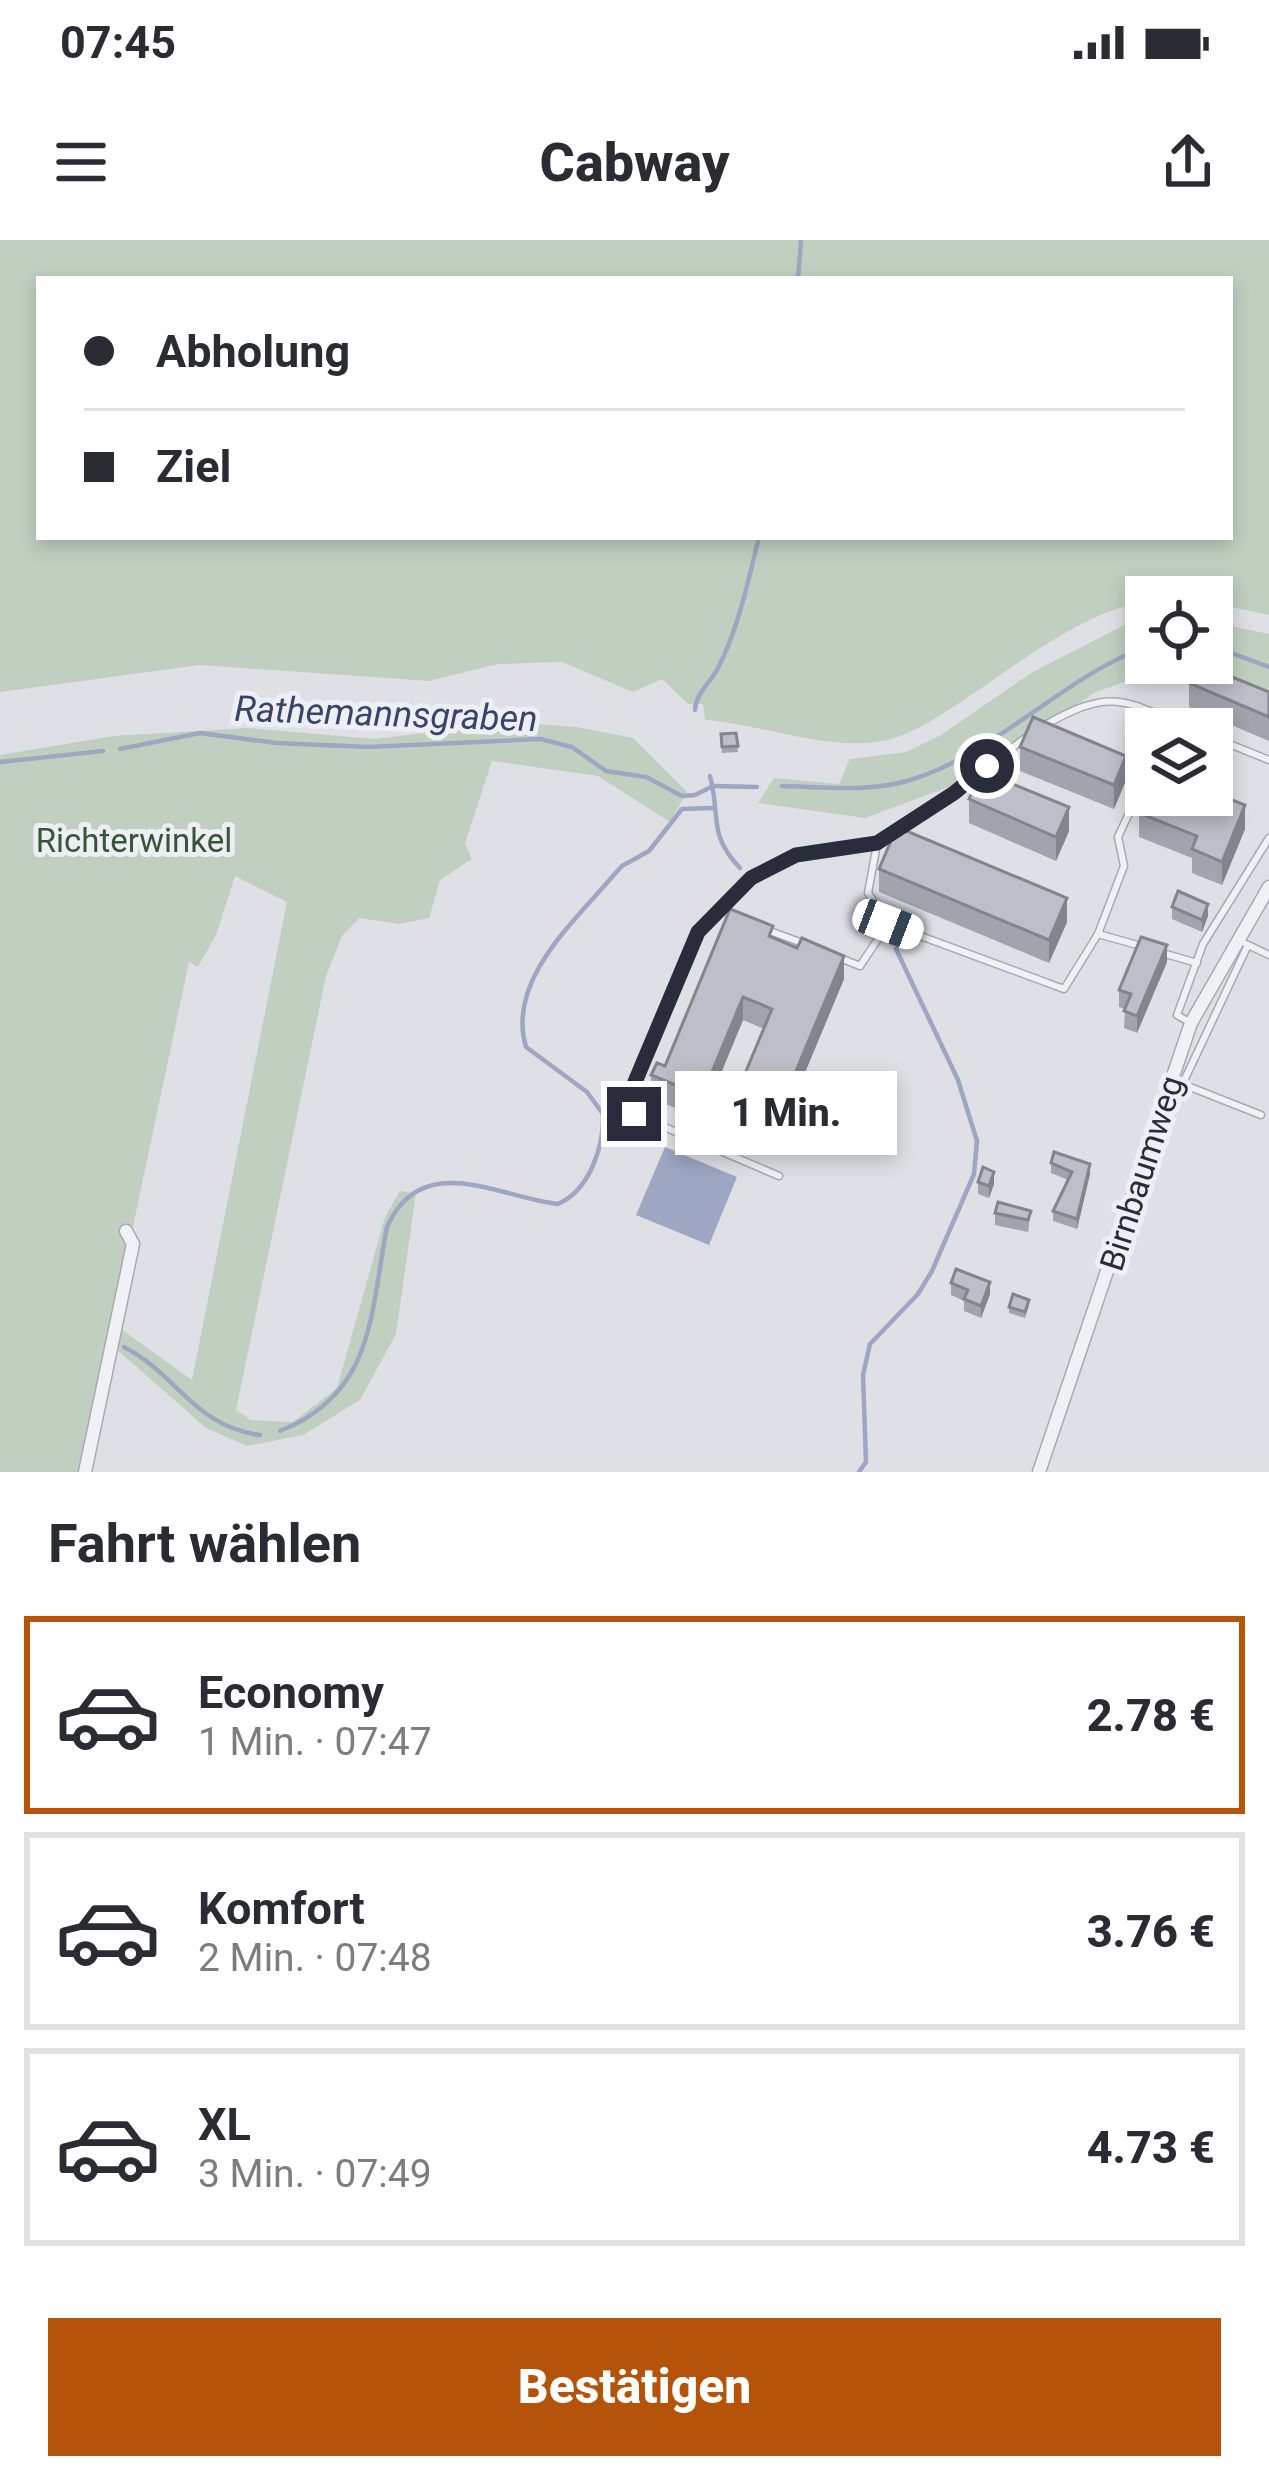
<!DOCTYPE html>
<html lang="de">
<head>
<meta charset="utf-8">
<style>
	body { margin:0; font-family:Roboto,sans-serif; background:#f2f2f3; color:#2b2b33; height:100vh; display:flex; flex-direction:column; font-size:45px; white-space:nowrap }
	* { box-sizing:border-box; margin:0 }
	p { font-size:39px; color:#7c7c81 }
	.icon { flex:none; width:66px; height:66px; fill:none; stroke:currentColor; stroke-width:2; stroke-linecap:round; stroke-linejoin:round }
	.map { position:relative; height:1232px; overflow:hidden }
	.sheet { display:flex; flex-direction:column; background:#fff; flex:1 }
	.sheet>* { flex:none }
	.banner { position:absolute; left:36px; top:36px; width:1197px; height:264px; border-radius:0px; box-shadow:0 6px 18px #0003; display:grid; align-content:center; height:264px; padding:0 48px; background:#fff }
	.tools { position:absolute; left:1125px; top:336px; display:grid; gap:24px }
	.tools a { display:grid; place-items:center; width:108px; height:108px; border-radius:0px; background:#fff; box-shadow:0 6px 18px #0003; font-size:60px }
	.end { position:absolute; width:54px; height:54px; margin:-27px; border:15px solid #292c3b; background:#fff; box-shadow:0 0 0 6px #fff }
	.from { border-radius:50% }
	.bubble { position:absolute; height:84px; border-radius:0px; background:#fff; box-shadow:0 6px 18px #0003; font-size:39px; font-weight:800; line-height:84px; text-align:center }
	.car { position:absolute; width:36px; height:72px; margin:-36px -18px; border-radius:15px; box-shadow:0 0 9px 3px #0007; background:linear-gradient(#fff 24%,#345 0 40%,#fff 0 76%,#345 0 86%,#fff 0) }
	.banner b { display:flex; align-items:center; gap:42px; height:114px; font-size:45px }
	.banner b+b { border-top:3px solid #e1e1e2 }
	.banner i { width:30px; height:30px; background:#2b2b33 }
	ul { padding:0; list-style:none }
	li { display:flex; align-items:center; gap:36px; height:198px; margin:0 24px 18px; padding:0 24px; border:6px solid #e1e1e2; border-radius:0px }
	li div { flex:1 }
	li b { display:block; font-size:45px }
	li em { font-style:normal; font-weight:800 }
	li.on { border-color:#b45309 }
	li>.icon { width:108px; height:108px; stroke-width:1.5 }
	h2 { padding:0 48px; font-size:54px; line-height:144px }
	.button { display:flex; gap:24px; margin-top:auto; padding:24px 48px }
	.button a { flex:1; height:138px; border-radius:0px; background:#b45309; color:#fff; font-size:48px; font-weight:800; line-height:138px; text-align:center }
	.status { display:flex; justify-content:space-between; align-items:center; height:84px; padding:0 60px; background:#fff; direction:ltr }
	.status svg { height:33px; fill:currentColor }
	header { display:flex; justify-content:space-between; align-items:center; height:156px; padding:0 48px; background:#fff; font-size:54px; font-weight:800 }
	.map>svg:first-child { display:block }
</style>
</head>
<body>
<div class="status"><b>07:45</b><svg viewBox="0 0 49 12"><path d="M0 12V9h3v3zM5 12V6h3v6zM10 12V3h3v9zM15 12V0h3v12zM26 1h20v11H26zM47 4h2v5h-2z"/></svg></div>
<header><svg class="icon" aria-label="menu" viewBox="0 0 24 24"><path d="M4 6h16M4 12h16M4 18h16"/></svg>Cabway<svg class="icon" aria-label="share" viewBox="0 0 24 24"><path d="M12 15V3M7 8l5-5 5 5M5 13v7h14v-7"/></svg></header>
<div class="map">
<svg width="1269" height="1232" viewBox="0 0 1269 1232">
	<rect width="100%" height="100%" fill="#dee0e6"/>
	<g fill="#c1cfc0" fill-rule="evenodd">
		<path d="M0 0H1269V375L1212 363V357H1146V361C1074 375 1013 429 953 467 931 481 912 494 887 500 833 513 761 484 705 480L703 464H688L662 439 633 452 562 422 498 424 429 441 200 425 0 452ZM39 39H1230V297H39Z"/>
		<polygon points="1146,379 1146,423 1212,423 1212,382 1269,394 1269,461 1212,438 1150,432 1094,453 965,541 865,578 758,563 774,538 839,544 850,519 906,512 941,495 1031,433 1132,381"/>
		<polygon points="509,482 577,487 633,498 687,552 670,582 598,536 492,521 465,603 472,619 440,640 429,678 399,684 359,678 342,696 326,736 236,1170 251,1180 293,1182 337,1148 385,977 400,951 416,953 396,1094 360,1160 303,1195 247,1206 206,1188 114,1107 118,1087 192,1140 287,662 235,636 216,695 198,727 189,722 81,1232 0,1232 0,515 113,496 248,488 375,499"/>
	</g>
	<polygon fill="#9da7c2" points="665,907 737,937 709,1005 636,975"/>
	<g fill="none" stroke-linecap="round" stroke-linejoin="round">
		<g stroke="#9da7c2" stroke-width="4.5">
			<polyline points="798,39 801,0"/>
			<polyline points="1212,406 1269,427"/>
			<path d="M695 470C696 452 710 444 718 428 739 387 748 341 759 297"/>
			<polyline points="120,509 200,493 276,503 368,507 540,499 572,507 606,531 646,537 682,556 695,555 713,546"/>
			<polyline points="0,522 103,511"/>
			<path d="M710 536C721 576 707 593 740 628"/>
			<polyline points="713,546 757,547"/>
			<path d="M782 546C822 547 864 552 903 542 990 520 1063 436 1146 407"/>
			<path d="M124 1107C178 1135 195 1187 260 1195"/>
			<path d="M280 1191C375 1153 370 1074 387 987 422 909 498 957 558 964 590 950 604 906 603 874L587 852 526 807C506 741 574 682 612 637L622 626 649 611 682 569 713 568"/>
			<polyline points="859,1232 866,1222 863,1135 870,1104 918,1054 932,1031 974,934 977,901 958,840 896,709"/>
		</g>
		<defs>
			<g id="lane">
				<path d="M1045 485C1114 446 1124 461 1192 489"/>
				<polyline points="1212,497 1269,520"/>
				<polyline points="877,604 868,653 888,684"/>
				<polyline points="767,690 805,704"/>
				<polyline points="1098,694 1141,706"/>
				<polyline points="1246,704 1269,715"/>
				<polyline points="1159,712 1197,723"/>
				<polyline points="840,718 860,726 888,684 1064,749 1098,694 1124,626 1118,597 1146,537"/>
				<polyline points="1191,783 1177,775 1203,704 1269,598"/>
				<polyline points="1180,843 1261,875"/>
				<polyline points="1183,843 1248,705"/>
				<polyline points="779,936 634,874 627,861 698,692 751,638 796,615 877,603 954,553 1029,495"/>
			</g>
			<g id="street">
				<polyline points="85,1232 133,1004 126,991"/>
				<polyline points="1039,1232 1191,783 1269,647"/>
			</g>
		</defs>
		<use href="#lane" stroke="#a8aab3" stroke-width="9"/>
		<use href="#street" stroke="#a8aab3" stroke-width="15"/>
		<use href="#lane" stroke="#f0f1f5" stroke-width="6"/>
		<use href="#street" stroke="#f0f1f5" stroke-width="12"/>
	</g>
	<g fill="#a2a3ac">
		<polygon points="1189,443 1269,452 1269,501 1189,467"/>
		<polygon points="736,493 738,512 722,513 721,494"/>
		<polygon points="1020,507 1126,540 1114,569 1020,531"/>
		<polygon points="969,559 1069,591 1056,621 969,583"/>
		<polygon points="1139,573 1245,589 1222,645 1192,633 1192,618 1139,597"/>
		<polygon points="879,629 1067,682 1049,723 879,652"/>
		<polygon points="1172,667 1208,676 1202,692 1172,679"/>
		<polygon points="773,698 844,739 773,909 725,889 725,866 736,855 764,789 743,780 702,879 651,858 651,835 665,826"/>
		<polygon points="1167,722 1137,793 1124,788 1125,769 1119,767 1119,750"/>
		<polygon points="1051,923 1090,934 1077,989 1053,981 1053,971 1068,940 1051,933"/>
		<polygon points="978,942 994,944 989,958 978,954"/>
		<polygon points="1031,971 1028,992 995,985 995,973"/>
		<polygon points="951,1043 990,1054 981,1078 964,1071 964,1061 951,1055"/>
		<polygon points="1029,1066 1025,1078 1009,1073 1009,1067"/>
	</g>
	<g fill="#84858c">
		<polygon points="1126,516 1126,540 1114,569 1114,545"/>
		<polygon points="1245,565 1245,589 1222,645 1222,622"/>
		<polygon points="1069,567 1069,591 1056,621 1056,597"/>
		<polygon points="1067,658 1067,682 1049,723 1049,700"/>
		<polygon points="1208,664 1208,676 1202,692 1202,680"/>
		<polygon points="1167,705 1167,722 1137,793 1137,776"/>
		<polygon points="844,716 844,739 773,909 773,886"/>
		<polygon points="743,757 743,780 702,879 702,856"/>
		<polygon points="1090,924 1090,934 1077,989 1077,979"/>
		<polygon points="994,932 994,944 989,958 989,946"/>
		<polygon points="990,1042 990,1054 981,1078 981,1066"/>
	</g>
	<g fill="#bcbec8" stroke="#84858c" stroke-width="3">
		<polygon points="1198,423 1269,452 1269,477 1189,443"/>
		<polygon points="1033,477 1126,516 1114,545 1020,507"/>
		<polygon points="736,493 738,506 722,507 721,494"/>
		<polygon points="981,531 1069,567 1056,597 969,559"/>
		<polygon points="1212,552 1245,565 1222,622 1192,609 1197,596 1139,573 1147,555 1212,555"/>
		<polygon points="897,587 1067,658 1049,700 879,629"/>
		<polygon points="1178,651 1208,664 1202,680 1172,667"/>
		<polygon points="730,669 773,686 769,696 797,708 802,698 844,716 773,886 725,866 730,853 736,855 772,769 743,757 702,856 651,835 657,823 665,826"/>
		<polygon points="1141,697 1167,705 1137,776 1124,771 1131,754 1119,750"/>
		<polygon points="1054,912 1090,924 1077,979 1053,971 1072,932 1051,923"/>
		<polygon points="983,927 994,932 989,946 978,942"/>
		<polygon points="998,962 1031,971 1028,980 995,973"/>
		<polygon points="956,1029 990,1042 981,1066 964,1059 968,1050 951,1043"/>
		<polygon points="1013,1054 1029,1060 1025,1072 1009,1067"/>
	</g>
	<g fill="none" stroke-linecap="round" stroke-linejoin="round">
		<polyline stroke="#292c3b" stroke-width="15" points="634,874 627,861 698,692 751,638 796,615 877,603 954,553 987,526"/>
	</g>
	<g text-anchor="middle" stroke-width="10" stroke-linejoin="round" paint-order="stroke">
		<g font-size="33" fill="#385538" stroke="#edeff4">
			<text x="134" y="612">Richterwinkel</text>
		</g>
		<g font-size="33" fill="#292c3b" stroke="#edeff4">
			<text transform="translate(1141 933) rotate(-72)" y="12">Birnbaumweg</text>
		</g>
		<g font-size="36" font-style="italic" fill="#38446a" stroke="#edeff4">
			<text transform="translate(386 473) rotate(2)" y="13">Rathemannsgraben</text>
		</g>
	</g>
</svg>
<div class="tools">
<a><svg class="icon" aria-label="locate" viewBox="0 0 24 24"><circle cx="12" cy="12" r="6"/><path d="M12 2v4M12 18v4M2 12h4M18 12h4"/></svg></a>
<a><svg class="icon" aria-label="layers" viewBox="0 0 24 24"><path d="M12 4l9 5-9 5-9-5zM3 14l9 5 9-5"/></svg></a>
</div>
<i class="end from" style="left:987px;top:526px"></i>
<i class="end" style="left:634px;top:874px"></i>
<div class="bubble" style="left:675px;top:831px;width:222px">1 Min.</div>
<i class="car" style="left:888px;top:684px;rotate:111deg"></i>
<div class="banner">
<b><i class="from"></i>Abholung</b>
<b><i></i>Ziel</b>
</div>
</div>
<section class="sheet">
<h2>Fahrt wählen</h2>
<ul>
<li class="on"><svg class="icon" aria-label="car" viewBox="0 0 24 24"><path d="M5 17H2v-5l4-1 3-4h7l3 4 3 1v5h-3M9 17h6M6 11h13"/><circle cx="7" cy="17" r="2"/><circle cx="17" cy="17" r="2"/></svg><div><b>Economy</b><p>1 Min. · 07:47</p></div><em>2.78 €</em></li>
<li><svg class="icon" aria-label="car" viewBox="0 0 24 24"><path d="M5 17H2v-5l4-1 3-4h7l3 4 3 1v5h-3M9 17h6M6 11h13"/><circle cx="7" cy="17" r="2"/><circle cx="17" cy="17" r="2"/></svg><div><b>Komfort</b><p>2 Min. · 07:48</p></div><em>3.76 €</em></li>
<li><svg class="icon" aria-label="car" viewBox="0 0 24 24"><path d="M5 17H2v-5l4-1 3-4h7l3 4 3 1v5h-3M9 17h6M6 11h13"/><circle cx="7" cy="17" r="2"/><circle cx="17" cy="17" r="2"/></svg><div><b>XL</b><p>3 Min. · 07:49</p></div><em>4.73 €</em></li>
</ul>
<div class="button"><a>Bestätigen</a></div>
</section>
</body>
</html>
